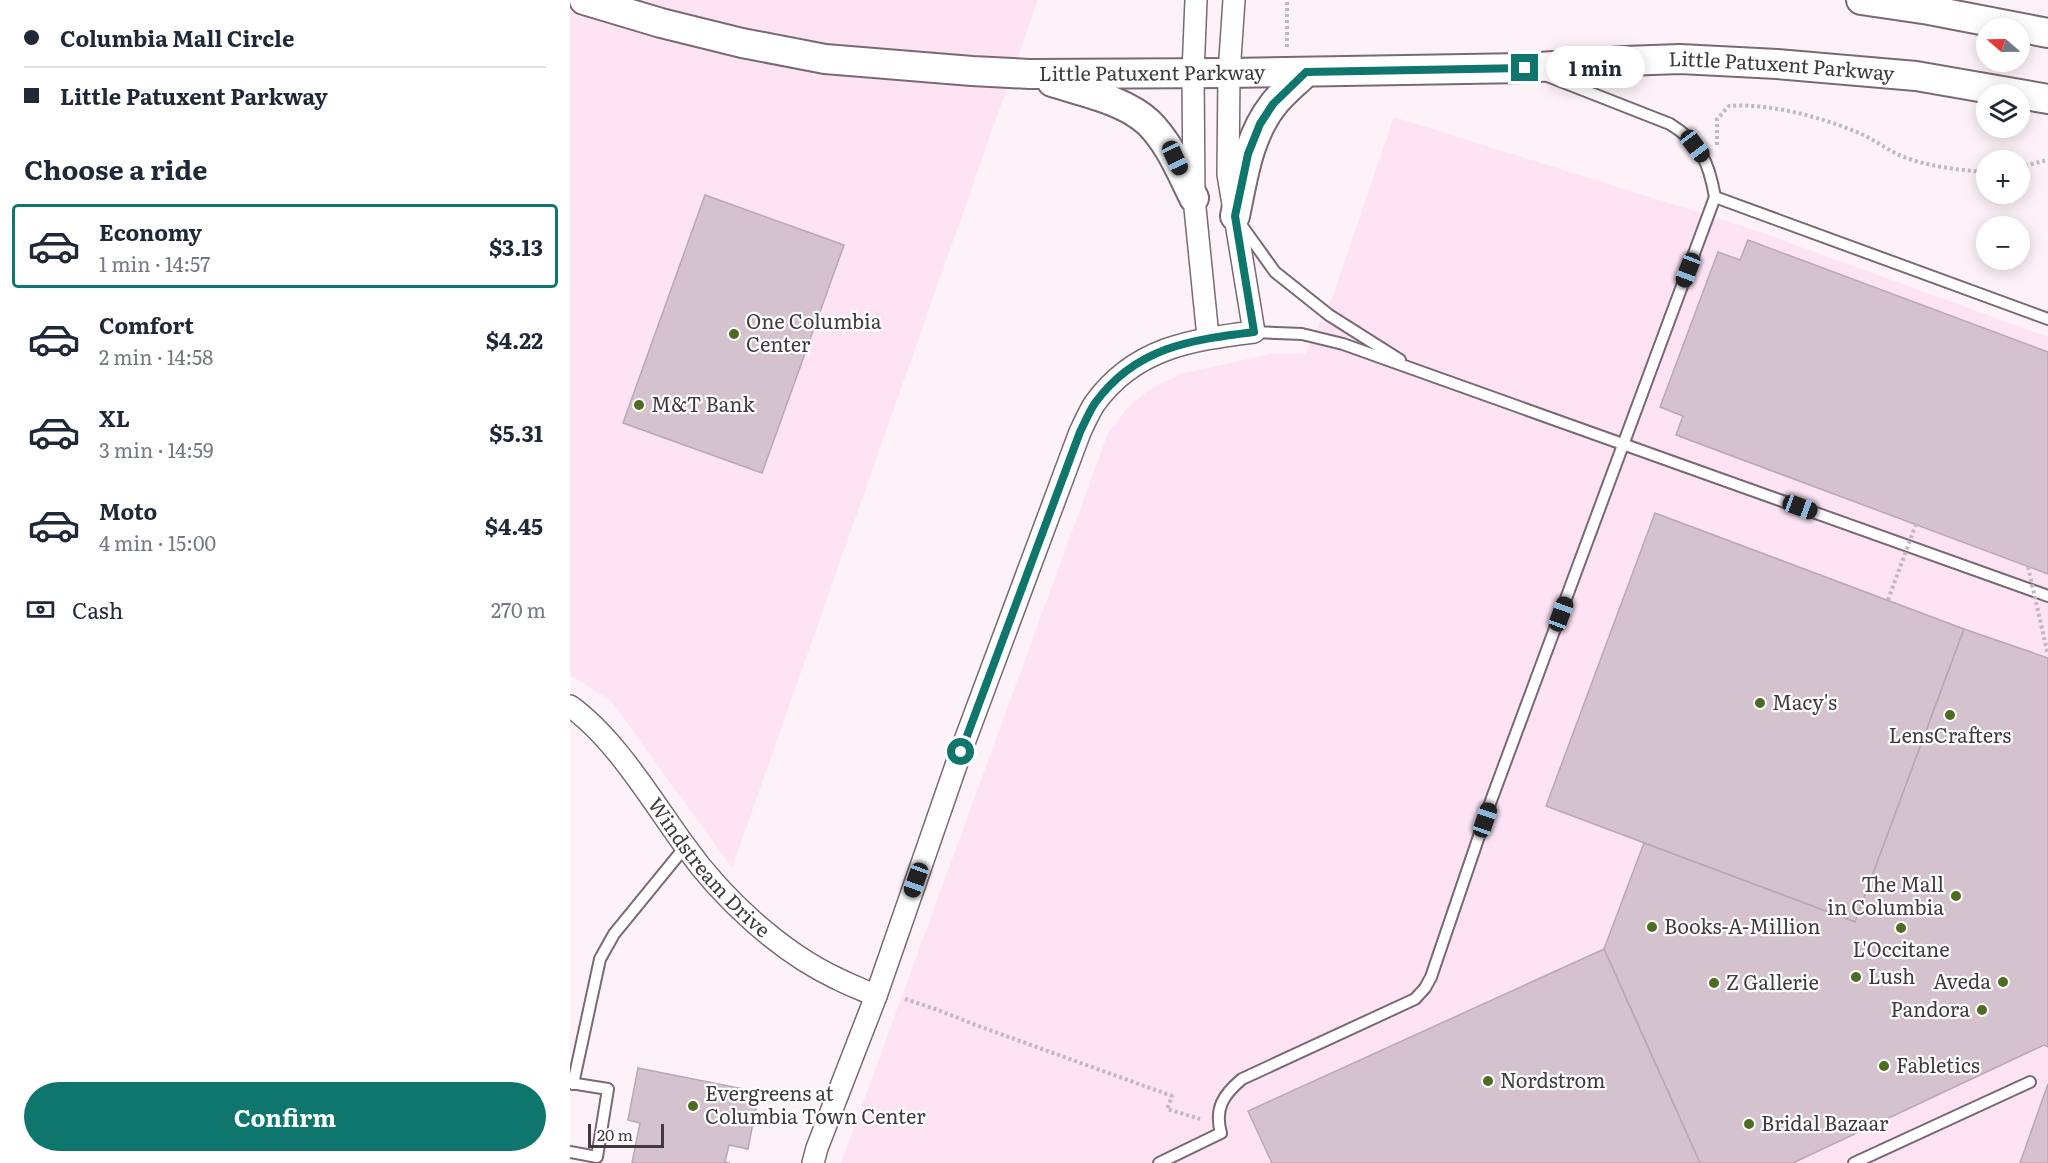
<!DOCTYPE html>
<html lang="en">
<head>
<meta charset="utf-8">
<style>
	body { margin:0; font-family:Literata,serif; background:#f6f6f7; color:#1f2937; height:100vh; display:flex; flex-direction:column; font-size:22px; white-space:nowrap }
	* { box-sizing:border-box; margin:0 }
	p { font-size:20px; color:#747a83 }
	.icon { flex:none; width:33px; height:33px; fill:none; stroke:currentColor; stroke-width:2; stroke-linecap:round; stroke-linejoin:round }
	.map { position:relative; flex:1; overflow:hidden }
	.sheet { display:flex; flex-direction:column; background:#fff; width:570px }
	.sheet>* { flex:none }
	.top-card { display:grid; align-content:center; height:132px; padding:0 24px; background:#fff }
	.needle { width:39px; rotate:290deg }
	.buttons { position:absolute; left:1406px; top:18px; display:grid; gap:12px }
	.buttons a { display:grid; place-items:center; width:54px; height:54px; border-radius:50%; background:#fff; box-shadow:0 3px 15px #0003; font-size:30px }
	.scale { position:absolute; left:18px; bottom:15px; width:76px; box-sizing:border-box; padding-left:6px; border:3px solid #413a3f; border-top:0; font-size:16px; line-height:21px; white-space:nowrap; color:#413a3f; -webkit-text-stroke:4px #fff; paint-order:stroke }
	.end { position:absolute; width:27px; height:27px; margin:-14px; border:8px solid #0f766e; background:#fff; box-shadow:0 0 0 3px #fff }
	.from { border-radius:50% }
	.bubble { position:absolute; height:42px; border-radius:21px; background:#fff; box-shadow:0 3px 15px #0003; font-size:20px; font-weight:700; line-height:42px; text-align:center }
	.car { position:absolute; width:18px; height:36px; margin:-18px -9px; border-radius:8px; box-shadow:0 0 4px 2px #0007; background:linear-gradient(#222 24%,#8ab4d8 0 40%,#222 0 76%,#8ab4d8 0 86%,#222 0) }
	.top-card b { display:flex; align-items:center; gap:21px; height:57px; font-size:22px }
	.top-card b+b { border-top:2px solid #e0e1e3 }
	.top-card i { width:15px; height:15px; background:#1f2937 }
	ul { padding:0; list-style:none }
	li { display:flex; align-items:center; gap:18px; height:84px; margin:0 12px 9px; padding:0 12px; border:3px solid transparent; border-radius:6px }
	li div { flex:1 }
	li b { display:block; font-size:22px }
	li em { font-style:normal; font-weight:700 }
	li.on { border-color:#0f766e }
	li>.icon { width:54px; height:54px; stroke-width:1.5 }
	h2 { padding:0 24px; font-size:27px; line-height:72px }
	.pay { display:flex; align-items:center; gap:15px; height:66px; padding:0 24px; font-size:22px }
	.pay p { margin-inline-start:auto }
	.cta { display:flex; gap:12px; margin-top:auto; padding:12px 24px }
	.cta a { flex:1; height:69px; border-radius:36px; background:#0f766e; color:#fff; font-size:24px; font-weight:700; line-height:69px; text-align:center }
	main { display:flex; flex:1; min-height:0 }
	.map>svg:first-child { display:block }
</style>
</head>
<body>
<main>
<section class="sheet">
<div class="top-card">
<b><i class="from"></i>Columbia Mall Circle</b>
<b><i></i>Little Patuxent Parkway</b>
</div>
<h2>Choose a ride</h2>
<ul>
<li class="on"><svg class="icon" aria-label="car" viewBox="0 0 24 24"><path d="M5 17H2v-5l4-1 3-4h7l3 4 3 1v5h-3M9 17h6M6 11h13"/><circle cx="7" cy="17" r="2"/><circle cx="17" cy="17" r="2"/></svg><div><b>Economy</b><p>1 min · 14:57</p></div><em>$3.13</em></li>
<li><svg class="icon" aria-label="car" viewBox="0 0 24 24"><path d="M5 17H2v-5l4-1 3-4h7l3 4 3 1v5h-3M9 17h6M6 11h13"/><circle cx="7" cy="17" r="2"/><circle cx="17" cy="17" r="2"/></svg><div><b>Comfort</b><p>2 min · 14:58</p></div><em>$4.22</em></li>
<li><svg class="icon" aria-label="car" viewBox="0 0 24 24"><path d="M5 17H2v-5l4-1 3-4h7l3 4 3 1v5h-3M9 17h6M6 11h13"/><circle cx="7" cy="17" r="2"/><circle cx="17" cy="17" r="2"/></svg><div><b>XL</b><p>3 min · 14:59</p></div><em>$5.31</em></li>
<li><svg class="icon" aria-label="car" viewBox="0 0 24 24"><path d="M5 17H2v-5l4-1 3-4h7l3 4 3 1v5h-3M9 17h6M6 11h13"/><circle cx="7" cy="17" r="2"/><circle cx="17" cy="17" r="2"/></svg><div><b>Moto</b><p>4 min · 15:00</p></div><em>$4.45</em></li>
</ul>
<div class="pay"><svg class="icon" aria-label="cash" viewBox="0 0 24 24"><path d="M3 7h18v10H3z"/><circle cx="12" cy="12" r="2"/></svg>Cash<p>270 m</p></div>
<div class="cta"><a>Confirm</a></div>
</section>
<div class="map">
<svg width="1478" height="1163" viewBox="0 0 1478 1163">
	<rect width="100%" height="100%" fill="#fef2f9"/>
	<g fill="#fde3f4">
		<polygon points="0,0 468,0 162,868 41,701 0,675"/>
		<polygon points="824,117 1179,228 1478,337 1478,1163 271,1163 538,433 559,406 583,387 614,373 700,354 735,354 762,298"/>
	</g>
	<g fill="#d4c2ce" stroke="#b9a7b3" stroke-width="1.5">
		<polygon points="135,195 274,245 192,473 53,423"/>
		<polygon points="1178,240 1478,352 1478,574 1106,435 1113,416 1090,407 1148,252 1170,260"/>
		<polygon points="1085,513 1394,629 1285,922 976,806"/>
		<polygon points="1394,629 1478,658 1478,1047 1474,1045 1223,1163 1130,1163 1034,949 1074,843 1285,922"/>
		<polygon points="1034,949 1130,1163 702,1163 678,1111"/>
		<polygon points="68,1068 189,1092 178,1149 159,1145 155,1162 160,1163 62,1163 70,1123 58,1120"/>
		<polygon points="1478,1084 1478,1163 1450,1163 1456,1146"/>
	</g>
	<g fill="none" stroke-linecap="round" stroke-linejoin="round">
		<defs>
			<g id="service">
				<path d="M975 75 1100 124C1131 143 1139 163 1145 197"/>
				<polyline points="672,226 705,272 759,315 830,360"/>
				<polyline points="684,332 732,334 773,344 1478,596"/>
				<polyline points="0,1083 38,1089 27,1157 0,1152"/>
				<polyline points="3,1084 30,959 44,934 115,847"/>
				<path d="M589 1163 651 1133C644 1108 654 1094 672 1079L845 999 855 988 861 977 922 798 1145 197 1478 319"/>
				<polyline points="1284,1163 1460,1082"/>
			</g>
			<g id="minor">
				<polyline points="626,0 623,73 624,198 638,337"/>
				<path id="s1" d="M0 706C46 739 82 801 115 846 152 898 210 952 268 979 280 985 293 990 306 996"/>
				<path d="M243 1163 247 1148 306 996 391 751 510 432C515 422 519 412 525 403 565 348 620 340 684 332L658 174 659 73 664 0"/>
			</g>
			<g id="secondary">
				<path id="s2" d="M14 0 91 23 172 43 255 59 402 71 460 74 659 73 955 68 1055 61 1110 59 1207 64 1346 76 1478 99"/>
				<polyline points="1291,0 1359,10 1478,33"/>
				<path d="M482 82C513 92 555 100 579 123 600 144 611 172 624 198"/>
				<path d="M665 216C673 178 678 137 703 105 712 93 725 83 736 72"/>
			</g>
		</defs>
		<use href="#service" stroke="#7a6974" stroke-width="14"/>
		<use href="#minor" stroke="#7a6974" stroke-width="24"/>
		<use href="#secondary" stroke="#7a6974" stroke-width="32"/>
		<g stroke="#c2b8be" stroke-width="4" stroke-dasharray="3 3" stroke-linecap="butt">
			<polyline points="717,47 717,0"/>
			<path d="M1147 145V119L1159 106C1200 103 1251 117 1289 133 1306 140 1321 153 1339 159 1364 167 1389 170 1416 172"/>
			<polyline points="1449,167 1478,160"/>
			<polyline points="335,999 368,1010 403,1024 602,1096 597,1109 630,1119"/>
		</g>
		<use href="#service" stroke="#fff" stroke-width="10"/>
		<use href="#minor" stroke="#fff" stroke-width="21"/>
		<use href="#secondary" stroke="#fff" stroke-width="28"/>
		<g stroke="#c2b8be" stroke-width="4" stroke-dasharray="3 3" stroke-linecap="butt">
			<polyline points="1458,567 1478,655"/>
			<polyline points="1318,600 1346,524"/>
		</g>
	</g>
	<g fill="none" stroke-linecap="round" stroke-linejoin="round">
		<path stroke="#0f766e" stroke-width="8" d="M391 752 510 432C515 422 519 412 525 403 566 347 620 340 684 332L665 216 678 154 690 124 703 104 736 72 955 68"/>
	</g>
	<g fill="#4c6c22" stroke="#fff" stroke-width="2">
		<circle cx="164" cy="334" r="6"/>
		<circle cx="69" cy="405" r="6"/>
		<circle cx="1190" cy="703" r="6"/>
		<circle cx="1380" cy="715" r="6"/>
		<circle cx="1386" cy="896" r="6"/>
		<circle cx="1082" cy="927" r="6"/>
		<circle cx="1331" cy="928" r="6"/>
		<circle cx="1286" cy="977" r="6"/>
		<circle cx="1433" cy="982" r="6"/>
		<circle cx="1144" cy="983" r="6"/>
		<circle cx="1412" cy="1010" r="6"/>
		<circle cx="1314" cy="1066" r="6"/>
		<circle cx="918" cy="1081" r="6"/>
		<circle cx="123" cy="1106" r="6"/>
		<circle cx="1179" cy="1124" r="6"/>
	</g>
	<g text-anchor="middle" stroke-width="4.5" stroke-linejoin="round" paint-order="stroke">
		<g font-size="20" fill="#413a3f" stroke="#fff">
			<text dy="7" stroke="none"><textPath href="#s2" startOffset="1206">Little Patuxent Parkway</textPath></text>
			<text dy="7" stroke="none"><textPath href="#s2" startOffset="576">Little Patuxent Parkway</textPath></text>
			<text dy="7" stroke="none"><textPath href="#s1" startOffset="214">Windstream Drive</textPath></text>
		</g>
		<g font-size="20" fill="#413a3f" stroke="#fff" text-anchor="start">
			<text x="176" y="329">One Columbia<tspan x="176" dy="23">Center</tspan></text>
			<text x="81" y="412">M&amp;T Bank</text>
			<text x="1202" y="710">Macy's</text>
			<text x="1380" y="743" text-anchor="middle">LensCrafters</text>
			<text x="1374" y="892" text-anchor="end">The Mall<tspan x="1374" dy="23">in Columbia</tspan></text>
			<text x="1094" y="934">Books-A-Million</text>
			<text x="1331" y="957" text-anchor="middle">L'Occitane</text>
			<text x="1298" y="984">Lush</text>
			<text x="1421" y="989" text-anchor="end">Aveda</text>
			<text x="1156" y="990">Z Gallerie</text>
			<text x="1400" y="1017" text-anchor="end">Pandora</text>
			<text x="1326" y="1073">Fabletics</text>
			<text x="930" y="1088">Nordstrom</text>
			<text x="135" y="1101">Evergreens at<tspan x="135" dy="23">Columbia Town Center</tspan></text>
			<text x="1191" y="1131">Bridal Bazaar</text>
		</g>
	</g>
</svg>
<div class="buttons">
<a><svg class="needle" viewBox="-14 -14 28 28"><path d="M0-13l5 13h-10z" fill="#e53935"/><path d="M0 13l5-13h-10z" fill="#747a83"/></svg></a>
<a><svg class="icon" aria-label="layers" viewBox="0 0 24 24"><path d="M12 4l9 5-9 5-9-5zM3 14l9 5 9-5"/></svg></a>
<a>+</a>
<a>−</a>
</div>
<div class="scale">20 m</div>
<i class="end from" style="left:391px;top:752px"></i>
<i class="end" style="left:955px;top:68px"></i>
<div class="bubble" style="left:976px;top:46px;width:99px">1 min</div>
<i class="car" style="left:1125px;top:146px;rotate:143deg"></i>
<i class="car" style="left:605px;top:158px;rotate:155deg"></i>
<i class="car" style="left:1118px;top:270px;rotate:201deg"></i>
<i class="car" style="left:1230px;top:507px;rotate:110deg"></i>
<i class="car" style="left:991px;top:614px;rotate:20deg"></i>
<i class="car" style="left:915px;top:820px;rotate:19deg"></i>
<i class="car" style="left:346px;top:880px;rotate:200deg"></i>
</div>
</main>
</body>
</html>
